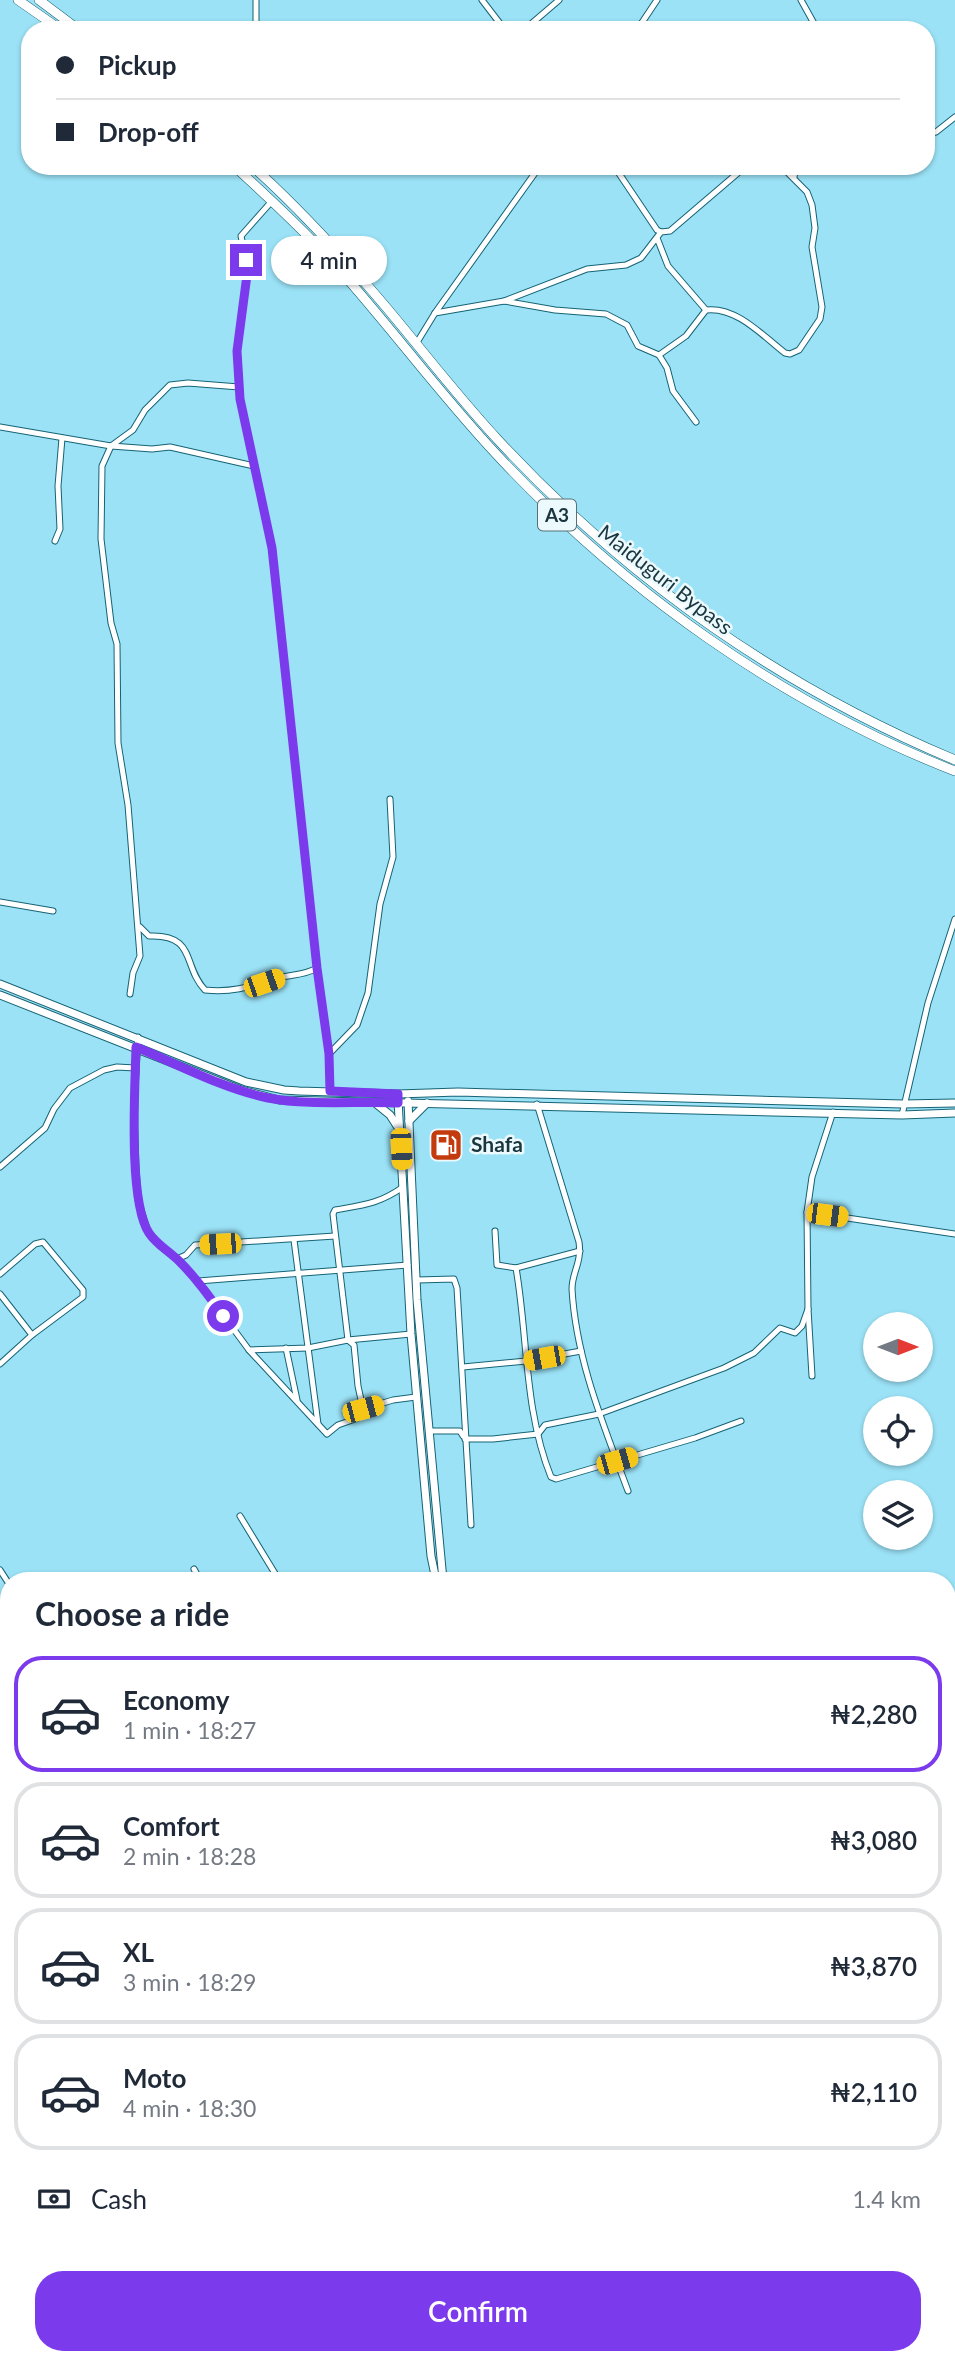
<!DOCTYPE html>
<html lang="en">
<head>
<meta charset="utf-8">
<style>
	body { margin:0; font-family:Lato,sans-serif; background:#f2f2f3; color:#1f2937; height:100vh; display:flex; flex-direction:column; font-size:26px; white-space:nowrap }
	* { box-sizing:border-box; margin:0 }
	p { font-size:23px; color:#747a83 }
	.icon { flex:none; width:38px; height:38px; fill:none; stroke:currentColor; stroke-width:2; stroke-linecap:round; stroke-linejoin:round }
	.map { position:relative; flex:1; overflow:hidden }
	.drawer { position:absolute; left:0px; top:1572px; width:956px; height:793px; display:flex; flex-direction:column; background:#fff; border-radius:28px 28px 0 0; box-shadow:0 2px 5px #0004 }
	.drawer>* { flex:none }
	.hud { position:absolute; left:21px; top:21px; width:914px; height:154px; border-radius:28px; box-shadow:0 2px 5px #0004; display:grid; align-content:center; height:154px; padding:0 35px; background:#fff }
	.needle { width:46px; rotate:90deg }
	.fabs { position:absolute; left:863px; top:1312px; display:grid; gap:14px }
	.fabs a { display:grid; place-items:center; width:70px; height:70px; border-radius:50%; background:#fff; box-shadow:0 2px 5px #0004; font-size:35px }
	.end { position:absolute; width:32px; height:32px; margin:-16px; border:9px solid #7c3aed; background:#fff; box-shadow:0 0 0 4px #fff }
	.from { border-radius:50% }
	.bubble { position:absolute; height:49px; border-radius:24px; background:#fff; box-shadow:0 2px 5px #0004; font-size:23px; font-weight:600; line-height:49px; text-align:center }
	.car { position:absolute; width:21px; height:42px; margin:-21px -10px; border-radius:9px; box-shadow:0 0 5px 2px #0007; background:linear-gradient(#f5c518 24%,#345 0 40%,#f5c518 0 76%,#345 0 86%,#f5c518 0) }
	.hud b { display:flex; align-items:center; gap:24px; height:66px; font-size:26px }
	.hud b+b { border-top:2px solid #e0e1e3 }
	.hud i { width:18px; height:18px; background:#1f2937 }
	ul { padding:0; list-style:none }
	li { display:flex; align-items:center; gap:21px; height:116px; margin:0 14px 10px; padding:0 21px; border:4px solid #e0e1e3; border-radius:28px }
	li div { flex:1 }
	li b { display:block; font-size:26px }
	li em { font-style:normal; font-weight:600 }
	li.selected { border-color:#7c3aed }
	li>.icon { width:63px; height:63px; stroke-width:1.5 }
	h2 { padding:0 35px; font-size:32px; line-height:84px }
	.pay { display:flex; align-items:center; gap:18px; height:77px; padding:0 35px; font-size:26px }
	.pay p { margin-inline-start:auto }
	.action { display:flex; gap:14px; margin-top:auto; padding:14px 35px }
	.action a { flex:1; height:80px; border-radius:28px; background:#7c3aed; color:#fff; font-size:28px; font-weight:600; line-height:80px; text-align:center }
	.map>svg:first-child { display:block }
</style>
</head>
<body>
<div class="map">
<svg width="955" height="2364" viewBox="0 0 955 2364">
	<rect width="100%" height="100%" fill="#9be2f6"/>
	<g fill="none" stroke-linecap="round" stroke-linejoin="round">
		<defs>
			<g id="minor">
				<polyline points="482,0 505,30"/>
				<polyline points="801,0 816,27 832,30"/>
				<polyline points="643,22 649,30"/>
				<polyline points="256,30 256,0"/>
				<polyline points="524,30 559,0"/>
				<polyline points="637,30 657,0"/>
				<polyline points="926,134 936,132 955,117"/>
				<polyline points="614,166 657,230 661,232"/>
				<polyline points="794,177 796,166"/>
				<polyline points="272,201 241,236 248,269 237,351 240,399 272,547 317,968 329,1054 330,1091"/>
				<polyline points="657,238 668,266 706,310"/>
				<polyline points="504,301 587,269 626,265 641,258 661,232 670,231 746,166"/>
				<polyline points="435,313 504,301 555,310 606,314 627,325 638,346 659,355 667,368 673,391 696,422"/>
				<polyline points="416,344 435,313 540,166"/>
				<path d="M659 355 686 336 706 310C736 306 763 336 785 353L790 354 799 350 820 319 822 307 812 247 815 228 812 205 807 192 781 166"/>
				<polyline points="0,427 111,446 152,449 170,447 254,466"/>
				<polyline points="55,541 60,529 58,486 62,438"/>
				<polyline points="0,902 53,911"/>
				<path d="M140 927 149 936C197 934 182 966 205 990 234 993 252 986 278 978 292 974 303 976 317 968"/>
				<polyline points="130,994 133,973 140,956 128,805 118,743 117,644 111,623 101,539 102,466 111,446 133,430 145,410 170,385 188,383 239,387"/>
				<path d="M138 1037 134 1108 136 1167 138 1200 148 1232 160 1246 177 1259 198 1281 249 1350 327 1434 338 1425 358 1418 359 1412 363 1409 358 1386 354 1345 348 1340 333 1214 335 1210C363 1205 379 1204 403 1187"/>
				<polyline points="329,1054 357,1025 368,993 380,904 393,857 390,799"/>
				<path d="M537 1104 579 1242C582 1263 572 1272 572 1289 576 1360 604 1426 628 1491"/>
				<polyline points="902,1115 928,1003 955,919"/>
				<polyline points="0,1167 45,1128 54,1109 70,1088 104,1070 117,1067 135,1068"/>
				<polyline points="807,1212 955,1234"/>
				<path d="M495 1231 497 1265 516 1268C528 1337 524 1410 551 1477L556 1479 695 1438 741 1421"/>
				<polyline points="294,1240 318,1424"/>
				<polyline points="177,1259 186,1255 195,1245 335,1236"/>
				<polyline points="516,1268 580,1251"/>
				<polyline points="0,1274 35,1244 43,1242 83,1290 83,1297 32,1335 0,1364"/>
				<polyline points="417,1280 454,1279 457,1288 471,1525"/>
				<polyline points="198,1281 408,1265"/>
				<polyline points="0,1294 32,1335"/>
				<polyline points="286,1348 297,1400"/>
				<polyline points="249,1350 308,1348 348,1340 411,1334"/>
				<polyline points="463,1367 526,1361 581,1351"/>
				<polyline points="812,1376 808,1309 807,1212 812,1177 833,1112"/>
				<polyline points="363,1409 393,1400 416,1397"/>
				<polyline points="429,1431 460,1431 463,1436"/>
				<polyline points="465,1439 493,1439 538,1434 545,1425 599,1414 724,1368 754,1353 780,1328 795,1333 802,1326 808,1309"/>
				<polyline points="240,1516 279,1580"/>
				<polyline points="194,1569 200,1580"/>
				<polyline points="0,1570 9,1584"/>
				<polyline points="0,1645 9,1647"/>
				<polyline points="9,1672 9,1682"/>
				<polyline points="9,1685 9,1698"/>
				<polyline points="0,1760 4,1770 3,1783 9,1815"/>
				<polyline points="947,1773 955,1771"/>
				<polyline points="0,1873 9,1873"/>
				<polyline points="947,1903 955,1941"/>
				<polyline points="0,2042 9,2039"/>
				<polyline points="947,2216 955,2214"/>
				<polyline points="247,2356 249,2364"/>
				<polyline points="257,2356 259,2364"/>
				<polyline points="313,2356 315,2364"/>
				<polyline points="918,2356 920,2364"/>
				<polyline points="543,2364 547,2356"/>
			</g>
			<g id="tertiary">
				<polyline points="0,984 246,1082 284,1090 299,1091 398,1094 458,1092 903,1104 955,1103"/>
				<polyline points="0,995 241,1090 279,1100 902,1115 955,1113"/>
				<polyline points="398,1100 411,1334 431,1556 436,1580"/>
				<polyline points="408,1101 417,1300 443,1580"/>
				<polyline points="374,1102 390,1115 399,1129"/>
				<polyline points="409,1121 427,1103"/>
				<polyline points="0,2143 9,2177"/>
			</g>
			<g id="primary">
				<polyline points="947,2087 955,2085"/>
				<polyline points="947,2099 955,2097"/>
				<polyline points="5,2162 9,2167"/>
				<polyline points="0,2184 9,2184"/>
				<polyline points="0,2195 9,2195"/>
			</g>
			<g id="trunk">
				<polyline points="18,0 61,30"/>
				<polyline points="39,0 79,30"/>
				<path d="M234 166C267 196 299 226 329 258 387 322 438 392 497 455 623 590 782 704 955 771"/>
				<path d="M252 166C298 207 340 253 380 300 420 347 457 396 499 441 629 581 779 686 955 760"/>
			</g>
		</defs>
		<use href="#minor" stroke="#156375" stroke-width="7"/>
		<use href="#tertiary" stroke="#156375" stroke-width="9"/>
		<use href="#primary" stroke="#156375" stroke-width="10"/>
		<use href="#trunk" stroke="#156375" stroke-width="10"/>
		<use href="#minor" stroke="#fff" stroke-width="5"/>
		<use href="#tertiary" stroke="#fff" stroke-width="7"/>
		<use href="#primary" stroke="#fff" stroke-width="9"/>
		<use href="#trunk" stroke="#fff" stroke-width="9"/>
	</g>
	<g fill="none" stroke-linecap="round" stroke-linejoin="round">
		<path stroke="#7c3aed" stroke-width="9" d="M223 1316C210 1297 196 1278 180 1262 169 1251 157 1245 149 1233 128 1201 135 1088 136 1047 177 1064 224 1089 268 1098 310 1106 356 1101 398 1103V1094L330 1091 329 1054 317 968 272 548 240 399 237 351 247 275 246 260"/>
	</g>
	<defs>
		<symbol id="fuel-square" viewBox="-11 -11 22 22"><rect x="-9" y="-9" width="18" height="18" rx="4" fill="#c33b0c" stroke="#ecf9fd"/><path d="M-5.5-6h7V0h2V4h1.3V-2.5L3-4.5l.8-.8L6-3V5H2.5V1h-1V6h-7ZM-4.2-4.7v3.2H.2V-4.7Z" fill="#fff"/></symbol>
	</defs>
	<g fill-rule="evenodd">
		<use href="#fuel-square" x="427" y="1126" width="38" height="38"/>
	</g>
	<g text-anchor="middle" stroke-width="5" stroke-linejoin="round" paint-order="stroke">
		<rect fill="#ecf9fd" stroke="#587077" stroke-width="2" x="538" y="499.5" width="38" height="31" rx="5"/>
		<g font-size="19" font-weight="bold" fill="#19363e">
			<text x="557" y="522">A3</text>
		</g>
		<g font-size="21" fill="#19363e" stroke="#ecf9fd">
			<text transform="translate(665 580) rotate(38)" y="7">Maiduguri Bypass</text>
		</g>
		<g font-size="21" font-weight="bold" fill="#19363e" stroke="#ecf9fd" text-anchor="start">
			<text x="471" y="1152">Shafa</text>
		</g>
	</g>
</svg>
<div class="fabs">
<a><svg class="needle" viewBox="-14 -14 28 28"><path d="M0-13l5 13h-10z" fill="#e53935"/><path d="M0 13l5-13h-10z" fill="#747a83"/></svg></a>
<a><svg class="icon" aria-label="locate" viewBox="0 0 24 24"><circle cx="12" cy="12" r="6"/><path d="M12 2v4M12 18v4M2 12h4M18 12h4"/></svg></a>
<a><svg class="icon" aria-label="layers" viewBox="0 0 24 24"><path d="M12 4l9 5-9 5-9-5zM3 14l9 5 9-5"/></svg></a>
</div>
<i class="end from" style="left:223px;top:1316px"></i>
<i class="end" style="left:246px;top:260px"></i>
<div class="bubble" style="left:271px;top:236px;width:116px">4 min</div>
<i class="car" style="left:264px;top:983px;rotate:71deg"></i>
<i class="car" style="left:401px;top:1149px;rotate:177deg"></i>
<i class="car" style="left:827px;top:1215px;rotate:97deg"></i>
<i class="car" style="left:220px;top:1244px;rotate:267deg"></i>
<i class="car" style="left:544px;top:1358px;rotate:260deg"></i>
<i class="car" style="left:363px;top:1409px;rotate:75deg"></i>
<i class="car" style="left:617px;top:1461px;rotate:74deg"></i>
<div class="hud">
<b><i class="from"></i>Pickup</b>
<b><i></i>Drop-off</b>
</div>
<section class="drawer">
<h2>Choose a ride</h2>
<ul>
<li class="selected"><svg class="icon" aria-label="car" viewBox="0 0 24 24"><path d="M5 17H2v-5l4-1 3-4h7l3 4 3 1v5h-3M9 17h6M6 11h13"/><circle cx="7" cy="17" r="2"/><circle cx="17" cy="17" r="2"/></svg><div><b>Economy</b><p>1 min · 18:27</p></div><em>₦2,280</em></li>
<li><svg class="icon" aria-label="car" viewBox="0 0 24 24"><path d="M5 17H2v-5l4-1 3-4h7l3 4 3 1v5h-3M9 17h6M6 11h13"/><circle cx="7" cy="17" r="2"/><circle cx="17" cy="17" r="2"/></svg><div><b>Comfort</b><p>2 min · 18:28</p></div><em>₦3,080</em></li>
<li><svg class="icon" aria-label="car" viewBox="0 0 24 24"><path d="M5 17H2v-5l4-1 3-4h7l3 4 3 1v5h-3M9 17h6M6 11h13"/><circle cx="7" cy="17" r="2"/><circle cx="17" cy="17" r="2"/></svg><div><b>XL</b><p>3 min · 18:29</p></div><em>₦3,870</em></li>
<li><svg class="icon" aria-label="car" viewBox="0 0 24 24"><path d="M5 17H2v-5l4-1 3-4h7l3 4 3 1v5h-3M9 17h6M6 11h13"/><circle cx="7" cy="17" r="2"/><circle cx="17" cy="17" r="2"/></svg><div><b>Moto</b><p>4 min · 18:30</p></div><em>₦2,110</em></li>
</ul>
<div class="pay"><svg class="icon" aria-label="cash" viewBox="0 0 24 24"><path d="M3 7h18v10H3z"/><circle cx="12" cy="12" r="2"/></svg>Cash<p>1.4 km</p></div>
<div class="action"><a>Confirm</a></div>
</section>
</div>
</body>
</html>
